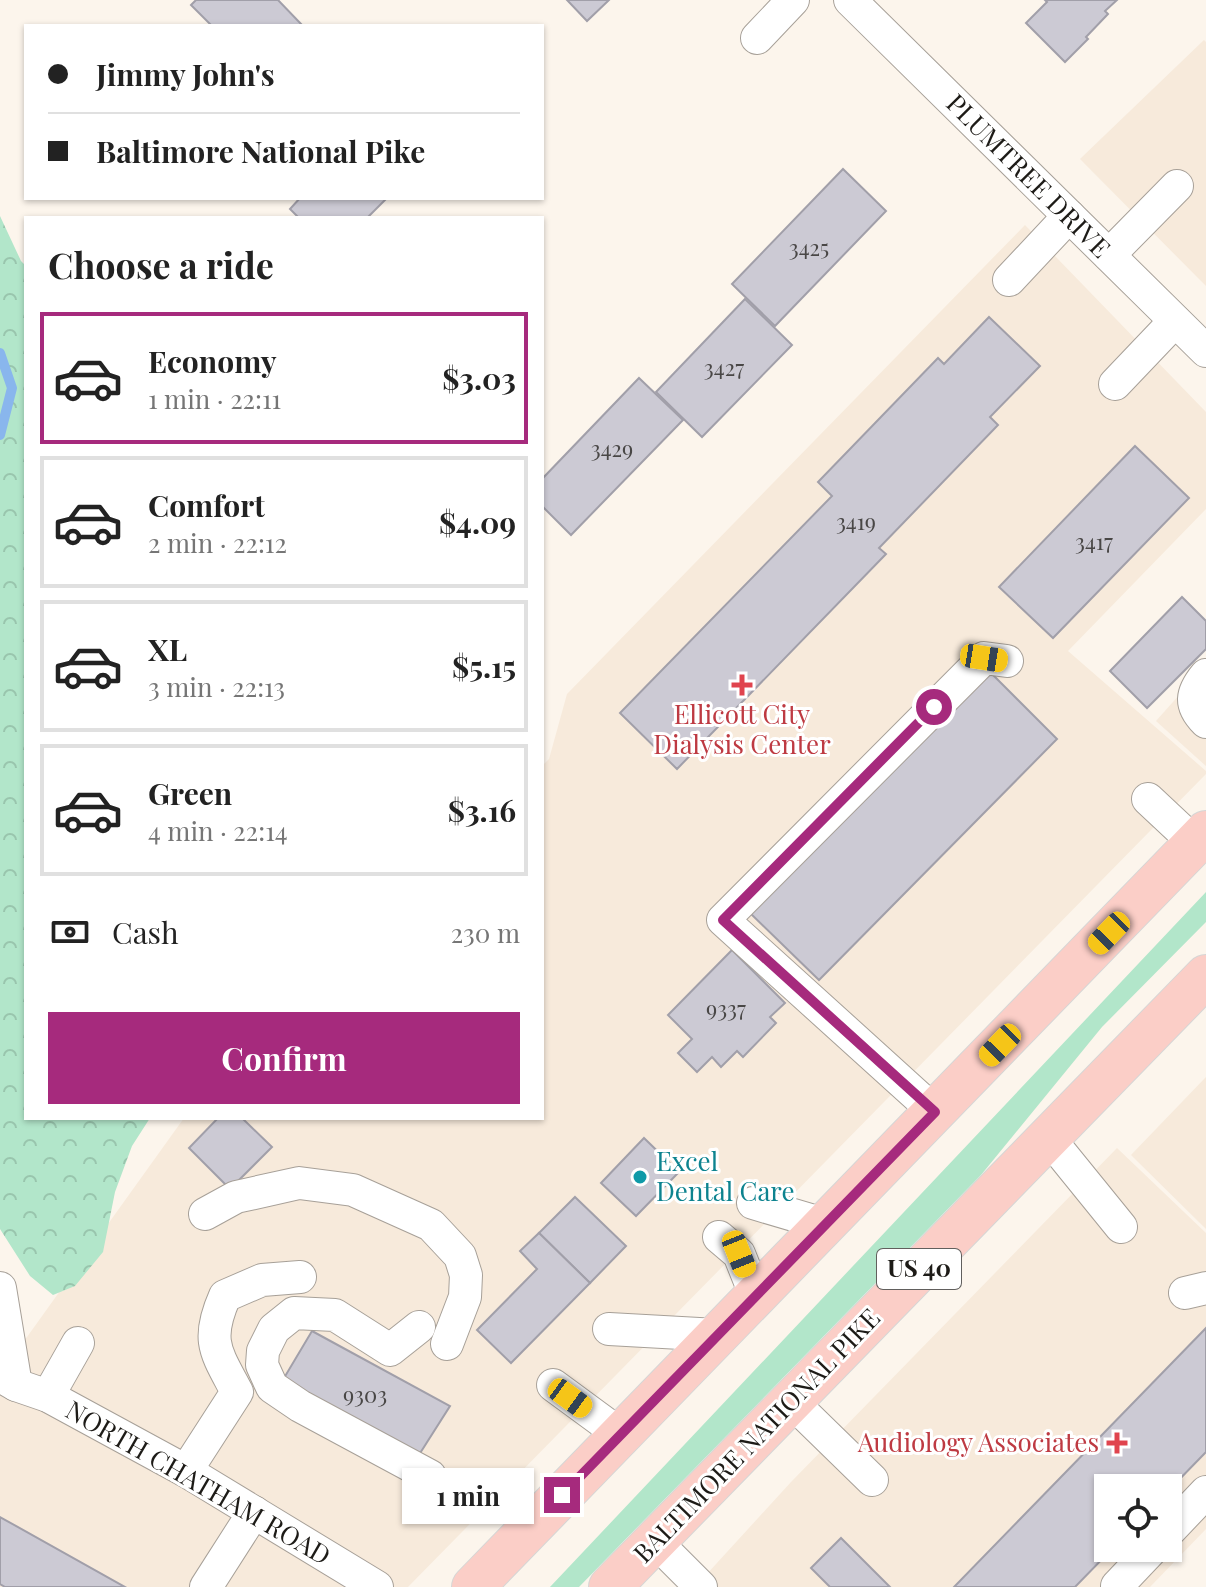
<!DOCTYPE html>
<html lang="en">
<head>
<meta charset="utf-8">
<style>
	body { margin:0; font-family:"Playfair Display",serif; background:#f2f2f2; color:#222; height:100vh; display:flex; flex-direction:column; font-size:30px; white-space:nowrap }
	* { box-sizing:border-box; margin:0 }
	p { font-size:26px; color:#767676 }
	.icon { flex:none; width:44px; height:44px; fill:none; stroke:currentColor; stroke-width:2; stroke-linecap:round; stroke-linejoin:round }
	.map { position:relative; flex:1; overflow:hidden }
	.drawer { position:absolute; left:24px; top:216px; width:520px; height:904px; display:flex; flex-direction:column; background:#fff; border-radius:0px; box-shadow:0 2px 6px #0004 }
	.drawer>* { flex:none }
	.top-card { position:absolute; left:24px; top:24px; width:520px; height:176px; border-radius:0px; box-shadow:0 2px 6px #0004; display:grid; align-content:center; height:176px; padding:0 24px; background:#fff }
	.buttons { position:absolute; left:1094px; top:1474px; display:grid; gap:16px }
	.buttons a { display:grid; place-items:center; width:88px; height:88px; border-radius:0px; background:#fff; box-shadow:0 2px 6px #0004; font-size:40px }
	.end { position:absolute; width:36px; height:36px; margin:-18px; border:10px solid #a62a7d; background:#fff; box-shadow:0 0 0 4px #fff }
	.from { border-radius:50% }
	.bubble { position:absolute; height:56px; border-radius:0px; background:#fff; box-shadow:0 2px 6px #0004; font-size:26px; font-weight:700; line-height:56px; text-align:center }
	.car { position:absolute; width:24px; height:48px; margin:-24px -12px; border-radius:10px; box-shadow:0 0 6px 2px #0007; background:linear-gradient(#f5c518 24%,#345 0 40%,#f5c518 0 76%,#345 0 86%,#f5c518 0) }
	.top-card b { display:flex; align-items:center; gap:28px; height:76px; font-size:30px }
	.top-card b+b { border-top:2px solid #e0e0e0 }
	.top-card i { width:20px; height:20px; background:#222 }
	ul { padding:0; list-style:none }
	li { display:flex; align-items:center; gap:24px; height:132px; margin:0 16px 12px; padding:0 8px; border:4px solid #e0e0e0; border-radius:0px }
	li div { flex:1 }
	li b { display:block; font-size:30px }
	li em { font-style:normal; font-weight:700 }
	li.selected { border-color:#a62a7d }
	li>.icon { width:72px; height:72px; stroke-width:1.5 }
	h2 { padding:0 24px; font-size:36px; line-height:96px }
	.pay { display:flex; align-items:center; gap:20px; height:88px; padding:0 24px; font-size:30px }
	.pay p { margin-inline-start:auto }
	.cta { display:flex; gap:16px; margin-top:auto; padding:16px 24px }
	.cta a { flex:1; height:92px; border-radius:0px; background:#a62a7d; color:#fff; font-size:32px; font-weight:700; line-height:92px; text-align:center }
	.map>svg:first-child { display:block }
</style>
</head>
<body>
<div class="map">
<svg width="1206" height="1587" viewBox="0 0 1206 1587">
	<defs>
		<pattern id="forest-crowns" width="20" height="18" patternUnits="userSpaceOnUse" patternTransform="scale(2)"><rect width="20" height="18" fill="#b2e6ca"/><path d="M2 6a3 3 0 1 1 6 0M12 15a3 3 0 1 1 6 0" fill="none" stroke="#99c5ad"/></pattern>
	</defs>
	<rect width="100%" height="100%" fill="#fcf5ec"/>
	<g fill="#f7eadb" fill-rule="evenodd">
		<polygon points="1204,40 1206,42 1206,286 1080,159"/>
		<polygon points="1025,225 1206,412 1206,509 1068,651 1206,771 1206,774 408,1587 0,1587 0,1362 27,1337 184,1118 542,1118 542,766 549,759 567,694"/>
		<polygon points="1206,665 1206,766 1156,721"/>
		<polygon points="1206,1077 1206,1229 1131,1155"/>
		<path d="M1117 1148 1206 1233V1529L1150 1587H695L791 1482ZM1108 1488H1168V1548H1108Z"/>
	</g>
	<polygon fill="#b2e6ca" points="1206,892 1206,922 1102,1027 981,1175 579,1587 550,1587"/>
	<polygon fill="url(#forest-crowns)" points="0,216 21,261 26,266 26,1118 150,1118 132,1146 115,1192 103,1252 75,1286 53,1295 30,1276 0,1229"/>
	<g fill="none" stroke-linecap="round" stroke-linejoin="round">
		<polyline stroke="#89b6ed" stroke-width="10" points="0,353 12,388 0,435"/>
	</g>
	<g fill="#cccad4" stroke="#a19fa9" stroke-width="2">
		<polygon points="196,0 278,0 303,26 212,26 191,5"/>
		<polygon points="567,0 609,0 587,21"/>
		<polygon points="1045,0 1117,0 1105,11 1108,14 1086,37 1088,39 1065,62 1026,23 1047,2"/>
		<polygon points="843,169 886,211 775,326 732,284"/>
		<polygon points="300,198 387,198 367,218 299,218 290,209"/>
		<polygon points="745,299 792,345 702,437 656,392"/>
		<polygon points="989,317 1040,366 990,417 998,425 879,548 886,554 677,769 620,713 832,496 818,482 938,358 944,364"/>
		<polygon points="639,378 683,420 571,535 542,506 542,479"/>
		<polygon points="1135,446 1189,498 1053,638 999,587"/>
		<polygon points="1182,597 1206,621 1206,649 1147,708 1110,671"/>
		<polygon points="991,673 1057,739 819,980 748,911"/>
		<polygon points="732,950 785,1003 770,1017 776,1023 743,1057 737,1051 721,1067 712,1057 697,1072 678,1053 692,1039 668,1015"/>
		<polygon points="218,1118 242,1118 272,1147 230,1189 189,1148"/>
		<polygon points="644,1138 679,1172 636,1216 601,1183"/>
		<polygon points="575,1197 626,1246 590,1283 539,1233"/>
		<polygon points="539,1233 590,1283 511,1363 477,1330 537,1269 520,1251"/>
		<polygon points="1206,1328 1206,1452 1168,1491 1168,1488 1108,1488 1108,1548 1113,1548 1075,1587 954,1587"/>
		<polygon points="312,1331 450,1406 417,1458 281,1383"/>
		<polygon points="0,1517 125,1587 5,1587 0,1584"/>
		<polygon points="841,1538 890,1587 830,1587 811,1568"/>
	</g>
	<g fill="none" stroke-linecap="round" stroke-linejoin="round">
		<defs>
			<g id="minor">
				<polyline points="850,0 1206,351"/>
				<polyline points="757,38 793,0"/>
				<polyline points="1109,255 1177,186"/>
				<polyline points="1009,280 1069,216"/>
				<polyline points="1115,384 1175,321"/>
				<path d="M1206 675C1191 693 1189 705 1206 722"/>
				<polyline points="1148,799 1195,843"/>
				<polyline points="935,1112 723,920 984,658 1007,661"/>
				<polyline points="1048,1137 1121,1227"/>
				<polyline points="753,1203 824,1224"/>
				<polyline points="205,1214 236,1197 299,1183 353,1190 431,1225 460,1256 466,1275 465,1297 447,1344"/>
				<polyline points="719,1237 739,1254 755,1294"/>
				<polyline points="0,1288 16,1385 0,1376"/>
				<polyline points="1185,1293 1206,1288"/>
				<polyline points="419,1327 390,1350 335,1315 294,1313 274,1329 263,1351 262,1365 272,1387 300,1406 430,1476"/>
				<polyline points="609,1329 717,1335"/>
				<polyline points="16,1385 48,1396 186,1471 377,1587"/>
				<polyline points="553,1385 621,1435"/>
				<polyline points="48,1396 78,1343"/>
				<polyline points="791,1401 872,1480"/>
				<path d="M186 1471 237 1392C216 1352 205 1341 225 1296L262 1280 300 1277"/>
				<polyline points="1168,1532 1206,1492"/>
				<polyline points="655,1541 701,1587"/>
				<polyline points="1117,1586 1153,1548"/>
				<polyline points="206,1587 254,1512"/>
			</g>
			<g id="major">
				<polyline points="473,1587 1206,832"/>
				<polyline points="610,1587 1206,976"/>
			</g>
		</defs>
		<use href="#minor" stroke="#a7a098" stroke-width="34"/>
		<use href="#major" stroke="#d6d6d5" stroke-width="44"/>
		<use href="#minor" stroke="#fff" stroke-width="32"/>
		<use href="#major" stroke="#fbcec7" stroke-width="42"/>
	</g>
	<g fill="none" stroke-linecap="round" stroke-linejoin="round">
		<polyline stroke="#a62a7d" stroke-width="10" points="562,1495 935,1112 723,920 934,707"/>
	</g>
	<g fill="#e0444e" stroke="#fff" stroke-width="3">
		<path d="M738 673h8v8h8v8h-8v8h-8v-8h-8v-8h8z"/>
		<path d="M1113 1431h8v8h8v8h-8v8h-8v-8h-8v-8h8z"/>
	</g>
	<circle fill="#0f9aa8" stroke="#fff" stroke-width="3" cx="640" cy="1177" r="8"/>
	<g text-anchor="middle" stroke-width="6" stroke-linejoin="round" paint-order="stroke">
		<g font-size="22" fill="#494746">
			<text x="809" y="256">3425</text>
			<text x="724" y="376">3427</text>
			<text x="612" y="457">3429</text>
			<text x="856" y="530">3419</text>
			<text x="1094" y="550">3417</text>
			<text x="726" y="1017">9337</text>
			<text x="365" y="1403">9303</text>
		</g>
		<rect fill="#fff" stroke="#615f5d" stroke-width="2" x="877" y="1249" width="84" height="40" rx="6"/>
		<g font-size="24" font-weight="bold" fill="#1d1b17">
			<text x="919" y="1277">US 40</text>
		</g>
		<g font-size="26" fill="#1d1b17" stroke="#fff">
			<text transform="translate(1028 176) rotate(45)" y="9">PLUMTREE DRIVE</text>
			<text transform="translate(757 1436) rotate(-46)" y="9">BALTIMORE NATIONAL PIKE</text>
			<text transform="translate(198 1483) rotate(30)" y="9">NORTH CHATHAM ROAD</text>
		</g>
		<g font-size="26" fill="#be3a42" stroke="#fff">
			<text x="742" y="724">Ellicott City<tspan x="742" dy="30">Dialysis Center</tspan></text>
			<text x="1099" y="1452" text-anchor="end">Audiology Associates</text>
		</g>
		<g font-size="26" fill="#0d838f" stroke="#fff" text-anchor="start">
			<text x="656" y="1171">Excel<tspan x="656" dy="30">Dental Care</tspan></text>
		</g>
	</g>
</svg>
<div class="buttons">
<a><svg class="icon" aria-label="locate" viewBox="0 0 24 24"><circle cx="12" cy="12" r="6"/><path d="M12 2v4M12 18v4M2 12h4M18 12h4"/></svg></a>
</div>
<i class="end from" style="left:934px;top:707px"></i>
<i class="end" style="left:562px;top:1495px"></i>
<div class="bubble" style="left:402px;top:1468px;width:132px">1 min</div>
<i class="car" style="left:984px;top:658px;rotate:99deg"></i>
<i class="car" style="left:1109px;top:933px;rotate:224deg"></i>
<i class="car" style="left:1000px;top:1045px;rotate:224deg"></i>
<i class="car" style="left:739px;top:1254px;rotate:158deg"></i>
<i class="car" style="left:570px;top:1398px;rotate:126deg"></i>
<div class="top-card">
<b><i class="from"></i>Jimmy John's</b>
<b><i></i>Baltimore National Pike</b>
</div>
<section class="drawer">
<h2>Choose a ride</h2>
<ul>
<li class="selected"><svg class="icon" aria-label="car" viewBox="0 0 24 24"><path d="M5 17H2v-5l4-1 3-4h7l3 4 3 1v5h-3M9 17h6M6 11h13"/><circle cx="7" cy="17" r="2"/><circle cx="17" cy="17" r="2"/></svg><div><b>Economy</b><p>1 min · 22:11</p></div><em>$3.03</em></li>
<li><svg class="icon" aria-label="car" viewBox="0 0 24 24"><path d="M5 17H2v-5l4-1 3-4h7l3 4 3 1v5h-3M9 17h6M6 11h13"/><circle cx="7" cy="17" r="2"/><circle cx="17" cy="17" r="2"/></svg><div><b>Comfort</b><p>2 min · 22:12</p></div><em>$4.09</em></li>
<li><svg class="icon" aria-label="car" viewBox="0 0 24 24"><path d="M5 17H2v-5l4-1 3-4h7l3 4 3 1v5h-3M9 17h6M6 11h13"/><circle cx="7" cy="17" r="2"/><circle cx="17" cy="17" r="2"/></svg><div><b>XL</b><p>3 min · 22:13</p></div><em>$5.15</em></li>
<li><svg class="icon" aria-label="car" viewBox="0 0 24 24"><path d="M5 17H2v-5l4-1 3-4h7l3 4 3 1v5h-3M9 17h6M6 11h13"/><circle cx="7" cy="17" r="2"/><circle cx="17" cy="17" r="2"/></svg><div><b>Green</b><p>4 min · 22:14</p></div><em>$3.16</em></li>
</ul>
<div class="pay"><svg class="icon" aria-label="cash" viewBox="0 0 24 24"><path d="M3 7h18v10H3z"/><circle cx="12" cy="12" r="2"/></svg>Cash<p>230 m</p></div>
<div class="cta"><a>Confirm</a></div>
</section>
</div>
</body>
</html>
